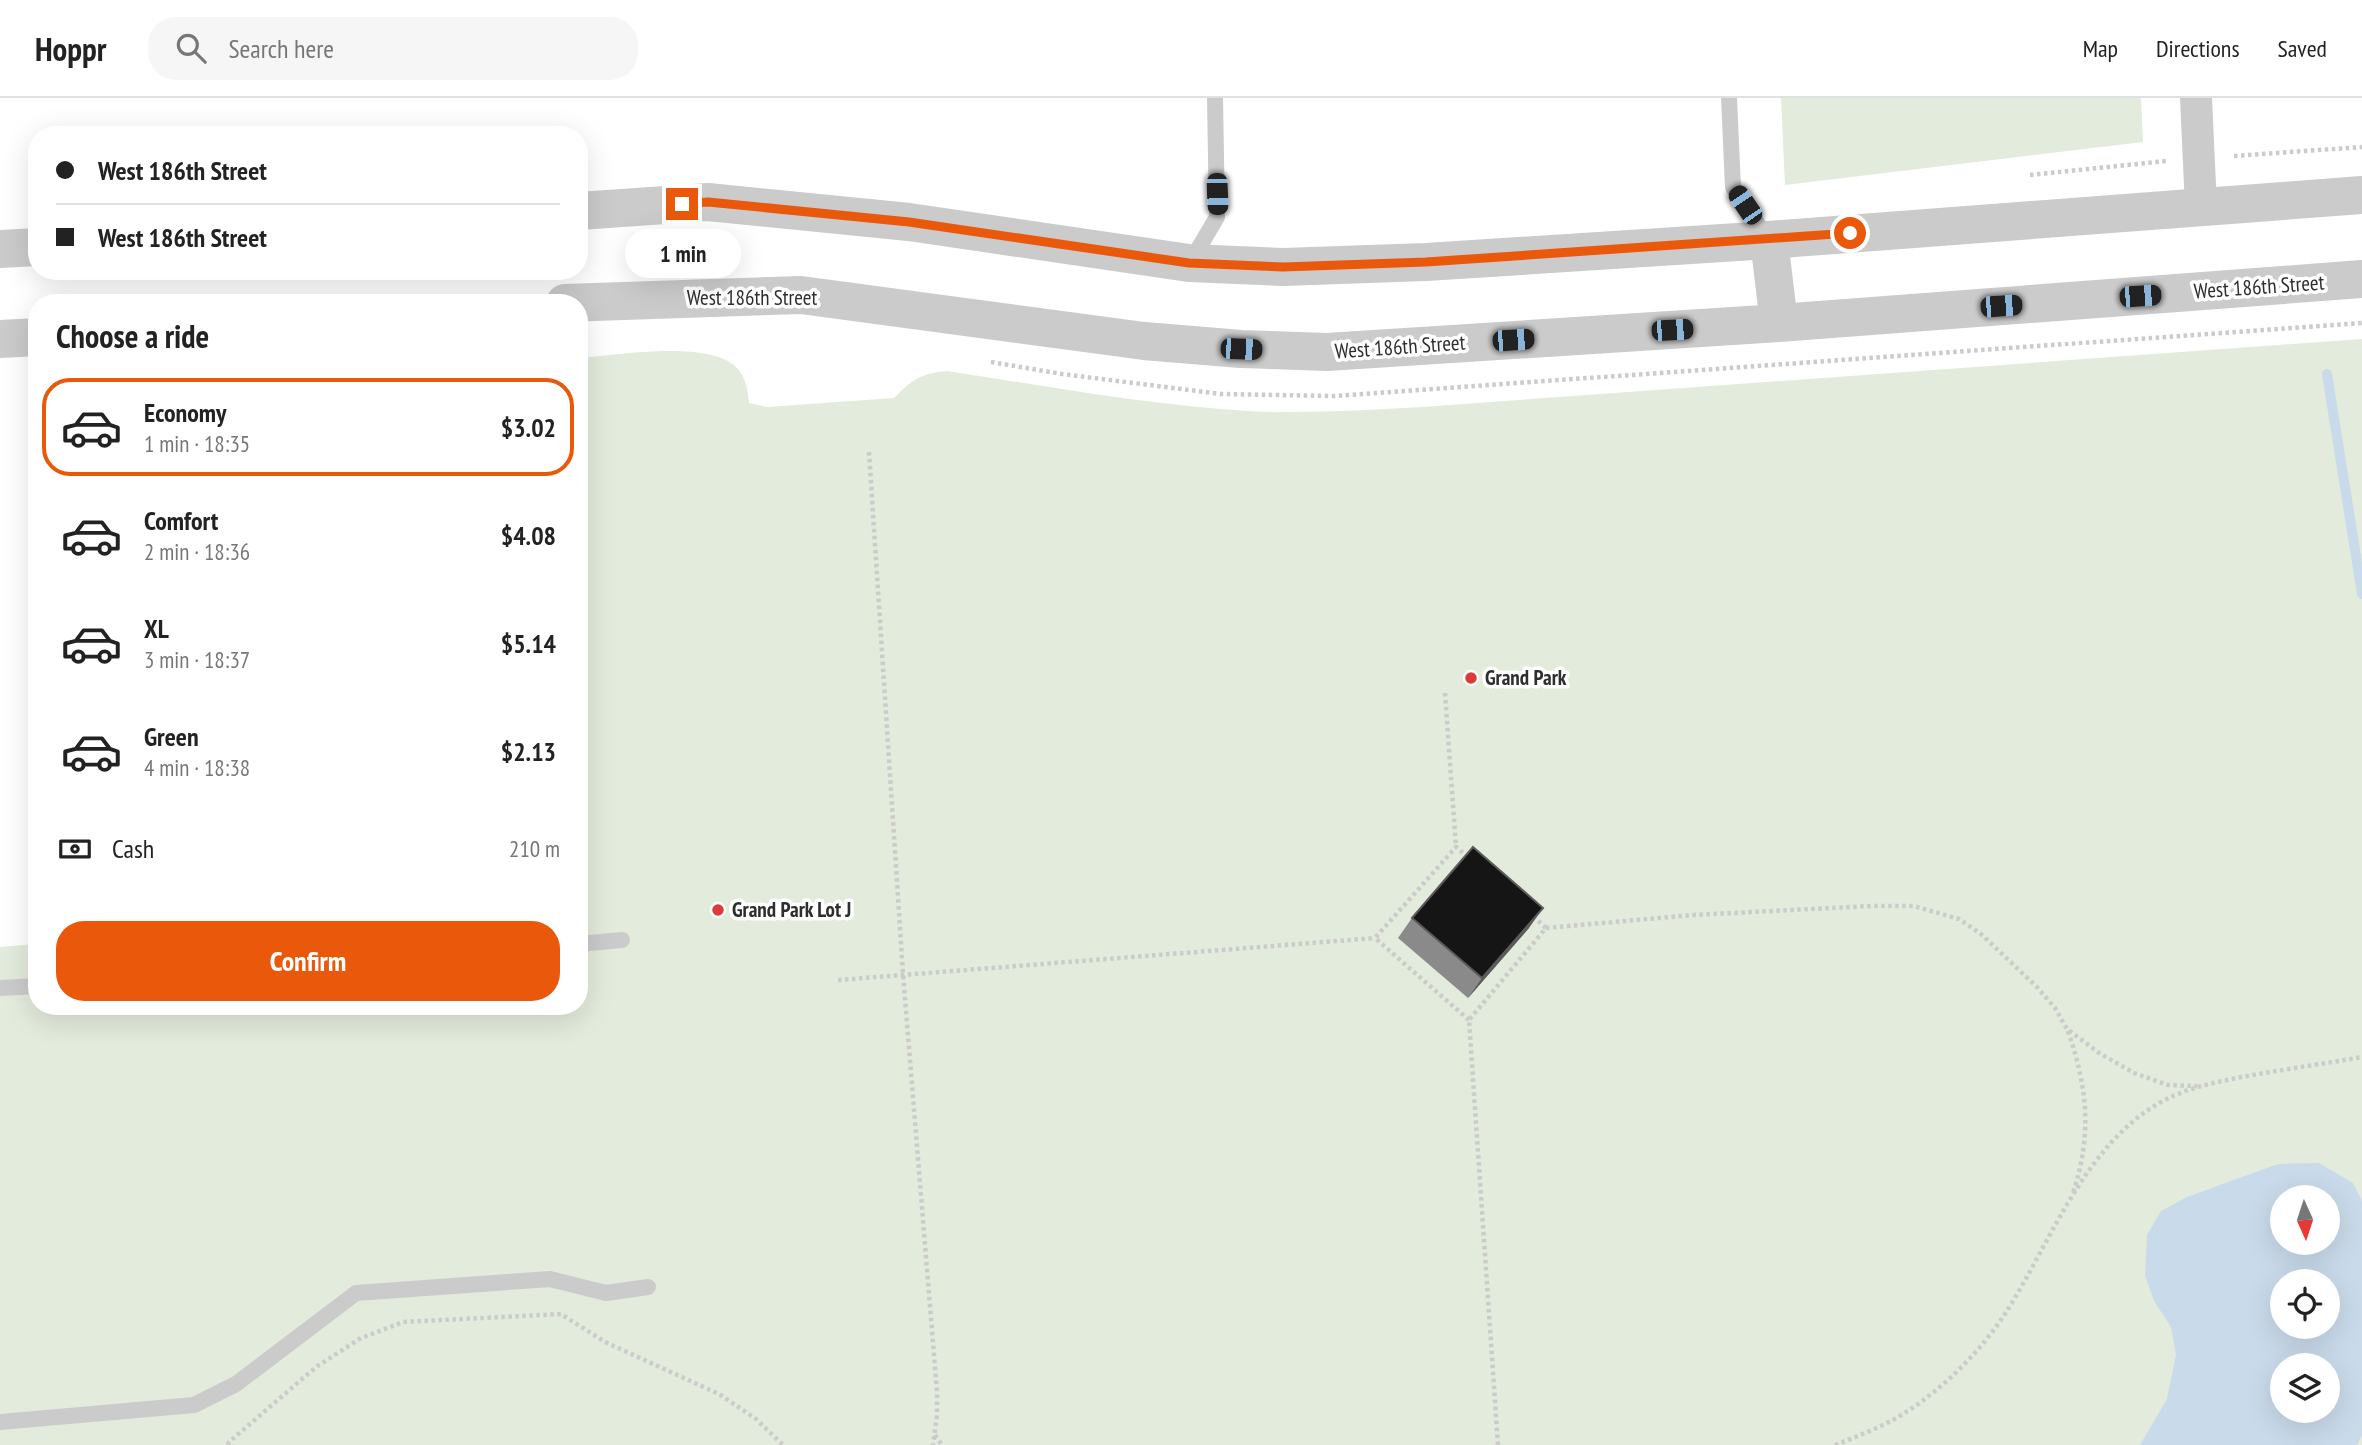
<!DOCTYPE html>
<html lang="en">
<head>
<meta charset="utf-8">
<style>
	body { margin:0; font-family:"PT Sans Narrow",sans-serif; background:#f6f6f6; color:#222; height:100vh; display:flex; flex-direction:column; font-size:26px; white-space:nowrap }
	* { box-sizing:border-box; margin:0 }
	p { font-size:23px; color:#767676 }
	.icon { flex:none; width:38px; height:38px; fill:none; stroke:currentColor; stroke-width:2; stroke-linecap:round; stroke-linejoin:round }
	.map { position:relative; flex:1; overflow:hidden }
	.side { position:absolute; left:28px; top:196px; width:560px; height:721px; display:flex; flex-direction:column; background:#fff; border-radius:28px; box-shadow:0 7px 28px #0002 }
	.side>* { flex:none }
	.guide { position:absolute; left:28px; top:28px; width:560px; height:154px; border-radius:28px; box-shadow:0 7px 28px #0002; display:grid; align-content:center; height:154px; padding:0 28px; background:#fff }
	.needle { width:46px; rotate:177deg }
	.controls { position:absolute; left:2270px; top:1087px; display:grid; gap:14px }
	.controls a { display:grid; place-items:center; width:70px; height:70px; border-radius:50%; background:#fff; box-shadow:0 7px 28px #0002; font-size:35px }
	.end { position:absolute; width:32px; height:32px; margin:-16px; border:9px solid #ea580c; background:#fff; box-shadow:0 0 0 4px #fff }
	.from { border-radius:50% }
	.bubble { position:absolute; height:49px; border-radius:24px; background:#fff; box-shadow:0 7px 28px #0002; font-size:23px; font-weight:700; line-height:49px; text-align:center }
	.car { position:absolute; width:21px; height:42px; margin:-21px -10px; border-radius:9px; box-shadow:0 0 5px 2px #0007; background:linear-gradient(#222 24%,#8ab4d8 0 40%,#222 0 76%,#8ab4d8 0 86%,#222 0) }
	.guide b { display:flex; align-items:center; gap:24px; height:66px; font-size:26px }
	.guide b+b { border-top:2px solid #e0e0e0 }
	.guide i { width:18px; height:18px; background:#222 }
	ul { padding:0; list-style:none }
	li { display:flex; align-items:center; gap:21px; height:98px; margin:0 14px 10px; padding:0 14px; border:4px solid transparent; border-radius:28px }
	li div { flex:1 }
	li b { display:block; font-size:26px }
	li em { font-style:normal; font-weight:700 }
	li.selected { border-color:#ea580c }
	li>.icon { width:63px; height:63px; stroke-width:1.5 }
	h2 { padding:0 28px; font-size:32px; line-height:84px }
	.pay { display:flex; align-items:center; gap:18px; height:77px; padding:0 28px; font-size:26px }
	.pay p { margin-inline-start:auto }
	.primary-button { display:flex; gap:14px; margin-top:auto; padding:14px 28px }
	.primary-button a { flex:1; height:80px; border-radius:28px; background:#ea580c; color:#fff; font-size:28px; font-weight:700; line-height:80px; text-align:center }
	header { display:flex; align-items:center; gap:42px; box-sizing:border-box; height:98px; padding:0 35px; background:#fff; border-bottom:2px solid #e0e0e0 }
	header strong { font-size:33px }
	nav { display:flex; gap:38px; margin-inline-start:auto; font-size:24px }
	.search { width:490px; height:63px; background:#f6f6f6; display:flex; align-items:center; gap:18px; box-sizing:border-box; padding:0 24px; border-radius:28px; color:#767676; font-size:26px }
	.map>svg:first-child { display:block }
</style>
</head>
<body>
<header>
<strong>Hoppr</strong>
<div class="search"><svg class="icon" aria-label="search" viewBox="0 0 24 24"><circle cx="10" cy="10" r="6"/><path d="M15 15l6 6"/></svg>Search here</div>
<nav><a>Map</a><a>Directions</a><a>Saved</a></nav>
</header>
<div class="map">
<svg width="2362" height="1347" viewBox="0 0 2362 1347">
	<rect width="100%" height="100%" fill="#fff"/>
	<g fill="#e3ebdc" fill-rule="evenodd">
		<polygon points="1781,0 2141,0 2143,44 1785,87"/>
		<path d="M2362 241V1347H0V849L37 846V908H579V260C617 257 710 241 737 270 746 280 748 292 749 305L767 309 894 300C912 282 921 275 947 273 1046 288 1146 307 1247 313 1305 316 1364 312 1422 309ZM2282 1099H2328V1144H2282ZM2282 1183H2328V1228H2282ZM2282 1267H2328V1312H2282Z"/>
	</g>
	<path fill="#c9daea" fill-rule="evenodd" d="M2319 1065 2353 1085 2362 1103V1337L2357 1347H2140L2167 1301 2176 1257 2171 1229 2154 1203 2145 1177 2147 1137 2161 1113 2187 1099 2278 1066ZM2282 1099H2328V1144H2282ZM2282 1183H2328V1228H2282ZM2282 1267H2328V1312H2282Z"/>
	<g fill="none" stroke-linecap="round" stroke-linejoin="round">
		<polyline stroke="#c9daea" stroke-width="10" points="2327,276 2362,496"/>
		<g stroke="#cbcbcb" stroke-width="4.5" stroke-dasharray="3.5 3.5" stroke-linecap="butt">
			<polyline points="2234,58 2362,49"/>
			<polyline points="2030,77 2166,63"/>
			<polyline points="991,264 1062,276 1221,296 1335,298 2362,225"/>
			<polyline points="869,354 903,876 937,1294 937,1317 933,1347"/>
			<polyline points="1445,595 1456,749"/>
			<polyline points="1546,830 1693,817 1871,808 1914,808 1959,821 1981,836 2037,889 2055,910 2067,931 2099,955 2134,975 2168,987 2197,988"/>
			<polyline points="838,882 1375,840"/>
			<polyline points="1469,922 1375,840 1456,749 1470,761"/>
			<path d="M2068 933C2088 992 2092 1036 2073 1095"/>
			<polyline points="935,1337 942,1347"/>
			<polyline points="228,1347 229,1344 316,1269 361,1240 403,1224 561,1216 605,1244 719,1296 756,1321 783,1347"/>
			<polyline points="1498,1347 1469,922 1546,830 1534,819"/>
			<path d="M1835 1347C1858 1338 1882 1329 1903 1316 1942 1292 1980 1254 2005 1216 2050 1146 2084 1047 2161 1004 2186 990 2213 985 2241 979 2281 972 2322 966 2362 959"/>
		</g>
		<g stroke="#cbcbcb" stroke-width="16">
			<polyline points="1729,0 1733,89 1767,140"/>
			<polyline points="1190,165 1217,119 1215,0"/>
			<polyline points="579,846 622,842"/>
			<polyline points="0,890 37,888"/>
			<polyline points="0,1324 194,1307 236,1286 356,1195 550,1181 606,1195 648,1189"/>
		</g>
		<polyline stroke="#cbcbcb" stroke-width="32" points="2196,0 2201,109"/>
		<g stroke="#cbcbcb" stroke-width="38">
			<polyline points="579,113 708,104 909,124 1189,165 1283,169 1426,164 1769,142 2362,97"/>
			<polyline points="1769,142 1779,225"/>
			<polyline points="0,151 37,149"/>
			<polyline points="565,205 801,197 1144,243 1241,251 1327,254 1779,225 2362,181"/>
			<polyline points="0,241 37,239"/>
		</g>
	</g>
	<polygon fill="#8a8a8a" points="1412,820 1529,830 1468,900 1398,840"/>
	<polygon fill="#5b5b5b" points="1543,810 1529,830 1468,900 1482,880"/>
	<polygon fill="#151515" stroke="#5b5b5b" stroke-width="2" points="1473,749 1543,810 1482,880 1412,820"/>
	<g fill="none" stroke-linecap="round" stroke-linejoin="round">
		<polyline stroke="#ea580c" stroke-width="9" points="682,106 708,104 909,124 1189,165 1283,169 1426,164 1850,135"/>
	</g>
	<g fill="#dd3b38" stroke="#fff" stroke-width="2.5">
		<circle cx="1471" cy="580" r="7"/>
		<circle cx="718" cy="812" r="7"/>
	</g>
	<g text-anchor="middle" stroke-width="7" stroke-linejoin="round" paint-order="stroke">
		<g font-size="21" fill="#2e2e2e" stroke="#fff">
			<text transform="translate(2259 189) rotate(-4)" y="7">West 186th Street</text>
			<text x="752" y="207">West 186th Street</text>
			<text transform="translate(1400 249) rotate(-4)" y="7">West 186th Street</text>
		</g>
		<g font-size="21" font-weight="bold" fill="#2e2e2e" stroke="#fff" text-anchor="start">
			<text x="1485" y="587">Grand Park</text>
			<text x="732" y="819">Grand Park Lot J</text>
		</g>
	</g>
</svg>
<div class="controls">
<a><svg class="needle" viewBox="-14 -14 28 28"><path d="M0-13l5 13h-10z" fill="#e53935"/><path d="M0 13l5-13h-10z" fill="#767676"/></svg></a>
<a><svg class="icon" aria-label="locate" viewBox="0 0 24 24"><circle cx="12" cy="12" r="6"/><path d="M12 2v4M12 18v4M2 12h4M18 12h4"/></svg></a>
<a><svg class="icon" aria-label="layers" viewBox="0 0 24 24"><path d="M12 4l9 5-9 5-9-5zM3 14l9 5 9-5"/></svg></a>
</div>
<i class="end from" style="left:1850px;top:135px"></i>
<i class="end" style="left:682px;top:106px"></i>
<div class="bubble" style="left:625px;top:131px;width:116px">1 min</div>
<i class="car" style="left:1217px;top:96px;rotate:178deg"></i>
<i class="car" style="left:1745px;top:107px;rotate:326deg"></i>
<i class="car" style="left:2140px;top:198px;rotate:86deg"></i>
<i class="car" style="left:2001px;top:208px;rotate:86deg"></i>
<i class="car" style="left:1672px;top:232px;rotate:87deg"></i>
<i class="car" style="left:1513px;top:242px;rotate:86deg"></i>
<i class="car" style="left:1241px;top:251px;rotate:92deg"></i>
<div class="guide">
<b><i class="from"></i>West 186th Street</b>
<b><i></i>West 186th Street</b>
</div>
<section class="side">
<h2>Choose a ride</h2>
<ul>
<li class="selected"><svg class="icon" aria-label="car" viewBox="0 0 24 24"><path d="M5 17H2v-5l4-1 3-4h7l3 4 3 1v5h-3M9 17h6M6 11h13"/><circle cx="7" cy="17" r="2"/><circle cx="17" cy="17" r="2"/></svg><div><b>Economy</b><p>1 min · 18:35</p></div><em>$3.02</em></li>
<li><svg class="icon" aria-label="car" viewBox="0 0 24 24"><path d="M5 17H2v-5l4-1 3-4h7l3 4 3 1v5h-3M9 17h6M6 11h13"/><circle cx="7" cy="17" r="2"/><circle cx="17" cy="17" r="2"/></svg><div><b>Comfort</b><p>2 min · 18:36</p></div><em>$4.08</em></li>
<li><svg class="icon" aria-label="car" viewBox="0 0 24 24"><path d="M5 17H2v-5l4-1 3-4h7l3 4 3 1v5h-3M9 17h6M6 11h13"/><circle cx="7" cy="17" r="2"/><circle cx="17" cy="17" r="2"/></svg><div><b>XL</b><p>3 min · 18:37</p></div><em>$5.14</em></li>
<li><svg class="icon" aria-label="car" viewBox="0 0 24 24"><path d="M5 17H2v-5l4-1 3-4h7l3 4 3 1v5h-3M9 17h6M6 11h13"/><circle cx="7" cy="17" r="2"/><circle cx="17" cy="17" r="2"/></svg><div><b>Green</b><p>4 min · 18:38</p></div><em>$2.13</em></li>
</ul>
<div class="pay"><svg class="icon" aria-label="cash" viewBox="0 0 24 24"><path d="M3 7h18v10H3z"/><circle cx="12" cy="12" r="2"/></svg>Cash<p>210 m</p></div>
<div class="primary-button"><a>Confirm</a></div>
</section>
</div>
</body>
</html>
